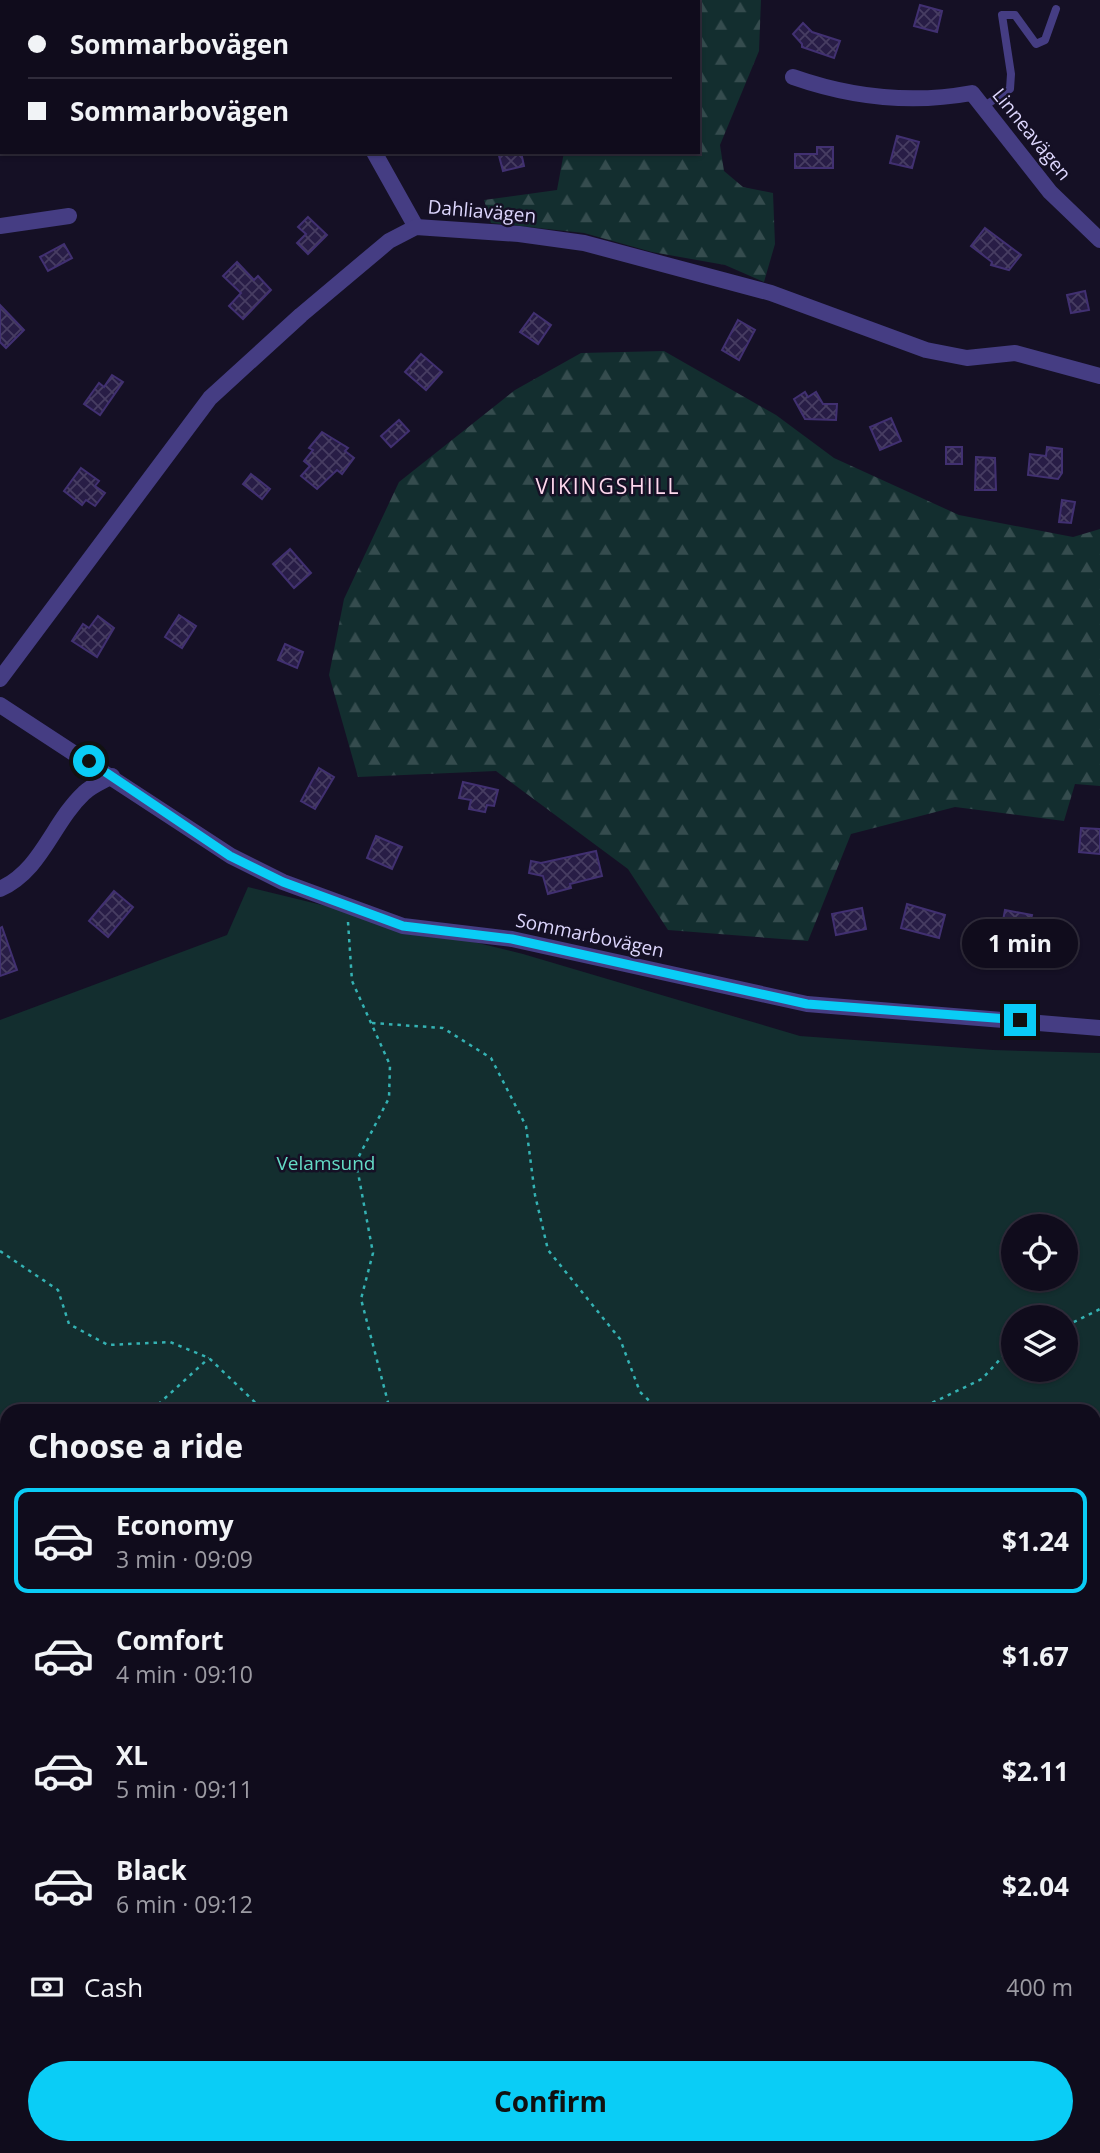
<!DOCTYPE html>
<html lang="en">
<head>
<meta charset="utf-8">
<style>
	body { margin:0; font-family:"Open Sans",sans-serif; background:#191525; color:#f1f3f6; height:100vh; display:flex; flex-direction:column; font-size:26px; white-space:nowrap }
	* { box-sizing:border-box; margin:0 }
	p { font-size:23px; color:#9c9ba3 }
	.icon { flex:none; width:38px; height:38px; fill:none; stroke:currentColor; stroke-width:2; stroke-linecap:round; stroke-linejoin:round }
	.map { position:relative; flex:1; overflow:hidden }
	.side { position:absolute; left:0px; top:1404px; width:1101px; height:751px; display:flex; flex-direction:column; background:#100c1c; border-radius:21px 21px 0 0; box-shadow:0 2px 5px #0004,0 0 0 2px #302c3b }
	.side>* { flex:none }
	.banner { position:absolute; left:0px; top:0px; width:700px; height:154px; box-shadow:0 2px 5px #0004,0 0 0 2px #302c3b; display:grid; align-content:center; height:154px; padding:0 28px; background:#100c1c }
	.tools { position:absolute; left:1001px; top:1214px; display:grid; gap:14px }
	.tools a { display:grid; place-items:center; width:77px; height:77px; border-radius:50%; background:#100c1c; box-shadow:0 2px 5px #0004,0 0 0 2px #302c3b; font-size:35px }
	.end { position:absolute; width:32px; height:32px; margin:-16px; border:9px solid #0acdf6; background:#111; box-shadow:0 0 0 4px #111 }
	.from { border-radius:50% }
	.bubble { position:absolute; height:49px; border-radius:24px; background:#100c1c; box-shadow:0 2px 5px #0004,0 0 0 2px #302c3b; font-size:23px; font-weight:700; line-height:49px; text-align:center }
	.banner b { display:flex; align-items:center; gap:24px; height:66px; font-size:26px }
	.banner b+b { border-top:2px solid #302c3b }
	.banner i { width:18px; height:18px; background:#f1f3f6 }
	ul { padding:0; list-style:none }
	li { display:flex; align-items:center; gap:21px; height:105px; margin:0 14px 10px; padding:0 14px; border:4px solid transparent; border-radius:14px }
	li div { flex:1 }
	li b { display:block; font-size:26px }
	li em { font-style:normal; font-weight:700 }
	li.active { border-color:#0acdf6 }
	li>.icon { width:63px; height:63px; stroke-width:1.5 }
	h2 { padding:0 28px; font-size:32px; line-height:84px }
	.pay { display:flex; align-items:center; gap:18px; height:77px; padding:0 28px; font-size:26px }
	.pay p { margin-inline-start:auto }
	.action { display:flex; gap:14px; margin-top:auto; padding:14px 28px }
	.action a { flex:1; height:80px; border-radius:42px; background:#0acdf6; color:#111; font-size:28px; font-weight:700; line-height:80px; text-align:center }
	.map>svg:first-child { display:block }
</style>
</head>
<body>
<div class="map">
<svg width="1100" height="2153" viewBox="0 0 1100 2153">
	<defs>
		<pattern id="forest-firs" width="22" height="20" patternUnits="userSpaceOnUse" patternTransform="scale(1.75)"><rect width="22" height="20" fill="#132e2f"/><path d="M5 1l3.5 6h-7zM16 11l3.5 6h-7z" fill="#354c4e"/></pattern>
		<pattern id="building-cross-hatch" width="8" height="8" patternUnits="userSpaceOnUse" patternTransform="scale(1.75)"><rect width="8" height="8" fill="#281d46"/><path d="M0 0l8 8M0 8l8-8" fill="none" stroke="#473d62"/></pattern>
	</defs>
	<rect width="100%" height="100%" fill="#151025"/>
	<g fill="url(#forest-firs)">
		<polygon points="542,0 761,0 759,51 720,145 724,171 743,187 773,193 775,244 764,282 725,265 652,252 584,233 491,223 484,200 557,190 564,152 698,152 698,2"/>
		<polygon points="664,351 776,415 834,458 959,515 1073,537 1100,529 1100,786 1075,784 1064,821 955,807 851,834 808,941 668,930 628,869 496,771 358,777 329,675 344,599 399,482 515,390 581,353"/>
	</g>
	<path fill="#132e2f" fill-rule="evenodd" d="M248 887 523 954 800 1036 993 1050 1100 1053V2153H190L184 2147H1094V1410H7V1975L0 1956V1020L227 935ZM1013 1227H1066V1279H1013ZM1013 1318H1066V1370H1013Z"/>
	<g fill="none" stroke-linecap="round" stroke-linejoin="round">
		<g stroke="#0e1f46" stroke-width="5">
			<polyline points="0,1792 7,1820"/>
			<polyline points="241,2147 245,2153"/>
		</g>
	</g>
	<g fill="url(#building-cross-hatch)" stroke="#413071" stroke-width="2">
		<polygon points="920,5 942,11 937,32 914,26"/>
		<polygon points="803,23 812,32 840,41 834,58 802,47 802,44 793,34"/>
		<polygon points="897,136 919,142 912,168 890,163"/>
		<polygon points="817,147 833,147 833,168 795,168 795,154 817,154"/>
		<polygon points="498,152 521,152 524,166 503,171"/>
		<polygon points="308,217 327,235 308,254 297,243 306,234 298,227"/>
		<polygon points="985,228 1021,255 1009,270 991,265 992,262 971,246"/>
		<polygon points="64,244 72,258 48,271 40,257"/>
		<polygon points="237,262 254,280 258,276 271,290 243,319 229,306 241,293 223,276"/>
		<polygon points="1085,291 1089,310 1071,313 1067,295"/>
		<polygon points="0,305 24,330 6,348 0,342"/>
		<polygon points="534,313 551,325 538,344 520,332"/>
		<polygon points="738,320 755,330 739,360 722,350"/>
		<polygon points="421,354 442,372 426,390 405,372"/>
		<polygon points="112,375 123,382 100,415 84,404 99,383 104,387"/>
		<polygon points="805,392 808,397 816,392 823,404 837,404 836,420 805,419 794,399"/>
		<polygon points="891,418 901,441 880,450 870,427"/>
		<polygon points="399,420 409,431 391,447 381,436"/>
		<polygon points="322,432 348,448 345,451 354,458 342,474 337,470 317,489 301,476 310,466 304,461 313,450 309,448"/>
		<rect x="946" y="447" width="16" height="17"/>
		<polygon points="1047,447 1062,449 1062,473 1058,479 1028,475 1030,454 1046,456"/>
		<polygon points="976,457 995,458 996,490 975,490"/>
		<polygon points="81,468 99,481 95,486 105,493 95,506 86,500 82,505 64,491"/>
		<polygon points="251,474 270,489 262,499 243,484"/>
		<polygon points="1062,500 1075,502 1071,523 1059,522"/>
		<polygon points="290,549 311,573 294,588 273,564"/>
		<polygon points="179,615 196,626 182,648 165,637"/>
		<polygon points="98,616 114,628 97,657 72,641 83,624 89,628"/>
		<polygon points="285,644 303,652 297,668 278,660"/>
		<polygon points="319,768 334,777 315,809 301,801"/>
		<polygon points="463,782 498,790 494,806 487,805 485,812 469,809 471,800 459,798"/>
		<polygon points="1081,828 1100,829 1100,854 1079,852"/>
		<polygon points="376,836 402,847 392,869 367,858"/>
		<polygon points="596,851 602,876 570,884 571,888 548,894 543,876 529,873 531,861 541,863"/>
		<polygon points="114,891 133,907 108,937 89,921"/>
		<polygon points="907,904 945,915 939,938 901,928"/>
		<polygon points="862,908 866,929 836,935 832,914"/>
		<polygon points="1005,910 1032,915 1027,936 1001,931"/>
		<polygon points="2,927 17,970 0,976 0,928"/>
	</g>
	<g fill="none" stroke-linecap="round" stroke-linejoin="round">
		<g stroke="#34b2b3" stroke-width="2.5" stroke-dasharray="3.5 5" stroke-linecap="butt">
			<polyline points="348,922 352,981 390,1065 389,1098 356,1162 373,1253 361,1299 390,1410"/>
			<polyline points="372,1023 443,1028 491,1058 526,1126 535,1195 548,1250 620,1339 640,1392 659,1410"/>
			<polyline points="0,1251 58,1290 69,1324 108,1345 170,1342 209,1358 263,1410"/>
			<polyline points="1066,1326 1100,1309"/>
			<polyline points="152,1410 209,1358"/>
			<polyline points="917,1410 982,1379 1013,1345"/>
			<polyline points="0,1492 7,1484"/>
			<polyline points="0,1677 7,1687"/>
			<polyline points="0,1687 7,1686"/>
			<polyline points="1094,1756 1100,1753"/>
			<polyline points="1094,1830 1100,1832"/>
			<polyline points="1094,2013 1100,2017"/>
			<polyline points="317,2147 321,2153"/>
			<polyline points="473,2147 476,2153"/>
			<polyline points="801,2147 806,2153"/>
			<polyline points="916,2147 918,2153"/>
		</g>
		<polyline stroke="#453d83" stroke-width="8" points="983,107 1010,89 1011,74 1002,15 1015,15 1036,44 1045,40 1056,9"/>
		<g stroke="#453d83" stroke-width="16">
			<polyline points="324,0 325,2"/>
			<path d="M793 77C850 97 912 104 972 93L1050 192 1100 240"/>
			<polyline points="374,152 416,227"/>
			<polyline points="0,226 69,216"/>
			<polyline points="0,679 210,398 301,315 389,241 416,227 519,234 584,243 771,293 926,350 967,358 1015,353 1100,376"/>
			<polyline points="0,705 231,856 283,882 403,926 512,939 807,1004 1100,1028"/>
			<path d="M0 889C42 870 52 823 84 793 91 786 103 781 112 776"/>
			<polyline points="0,1990 7,2003"/>
			<polyline points="159,2147 165,2153"/>
		</g>
	</g>
	<g fill="none" stroke-linecap="round" stroke-linejoin="round">
		<polyline stroke="#0acdf6" stroke-width="9" points="89,761 230,856 283,882 403,926 512,939 807,1004 1020,1020"/>
	</g>
	<g text-anchor="middle" stroke-width="5" stroke-linejoin="round" paint-order="stroke">
		<g font-size="19" fill="#ddd6fd" stroke="#151025">
			<text transform="translate(1032 134) rotate(51)" y="7">Linneavägen</text>
			<text transform="translate(482 211) rotate(5)" y="7">Dahliavägen</text>
			<text transform="translate(590 935) rotate(12)" y="7">Sommarbovägen</text>
		</g>
		<g font-size="19" fill="#64dbc6" stroke="#151025">
			<text x="326" y="1170">Velamsund</text>
		</g>
		<g font-size="21" letter-spacing="2" fill="#fed8ed" stroke="#151025">
			<text x="608" y="494">VIKINGSHILL</text>
		</g>
	</g>
</svg>
<div class="tools">
<a><svg class="icon" aria-label="locate" viewBox="0 0 24 24"><circle cx="12" cy="12" r="6"/><path d="M12 2v4M12 18v4M2 12h4M18 12h4"/></svg></a>
<a><svg class="icon" aria-label="layers" viewBox="0 0 24 24"><path d="M12 4l9 5-9 5-9-5zM3 14l9 5 9-5"/></svg></a>
</div>
<i class="end from" style="left:89px;top:761px"></i>
<i class="end" style="left:1020px;top:1020px"></i>
<div class="bubble" style="left:962px;top:919px;width:116px">1 min</div>
<div class="banner">
<b><i class="from"></i>Sommarbovägen</b>
<b><i></i>Sommarbovägen</b>
</div>
<section class="side">
<h2>Choose a ride</h2>
<ul>
<li class="active"><svg class="icon" aria-label="car" viewBox="0 0 24 24"><path d="M5 17H2v-5l4-1 3-4h7l3 4 3 1v5h-3M9 17h6M6 11h13"/><circle cx="7" cy="17" r="2"/><circle cx="17" cy="17" r="2"/></svg><div><b>Economy</b><p>3 min · 09:09</p></div><em>$1.24</em></li>
<li><svg class="icon" aria-label="car" viewBox="0 0 24 24"><path d="M5 17H2v-5l4-1 3-4h7l3 4 3 1v5h-3M9 17h6M6 11h13"/><circle cx="7" cy="17" r="2"/><circle cx="17" cy="17" r="2"/></svg><div><b>Comfort</b><p>4 min · 09:10</p></div><em>$1.67</em></li>
<li><svg class="icon" aria-label="car" viewBox="0 0 24 24"><path d="M5 17H2v-5l4-1 3-4h7l3 4 3 1v5h-3M9 17h6M6 11h13"/><circle cx="7" cy="17" r="2"/><circle cx="17" cy="17" r="2"/></svg><div><b>XL</b><p>5 min · 09:11</p></div><em>$2.11</em></li>
<li><svg class="icon" aria-label="car" viewBox="0 0 24 24"><path d="M5 17H2v-5l4-1 3-4h7l3 4 3 1v5h-3M9 17h6M6 11h13"/><circle cx="7" cy="17" r="2"/><circle cx="17" cy="17" r="2"/></svg><div><b>Black</b><p>6 min · 09:12</p></div><em>$2.04</em></li>
</ul>
<div class="pay"><svg class="icon" aria-label="cash" viewBox="0 0 24 24"><path d="M3 7h18v10H3z"/><circle cx="12" cy="12" r="2"/></svg>Cash<p>400 m</p></div>
<div class="action"><a>Confirm</a></div>
</section>
</div>
</body>
</html>
